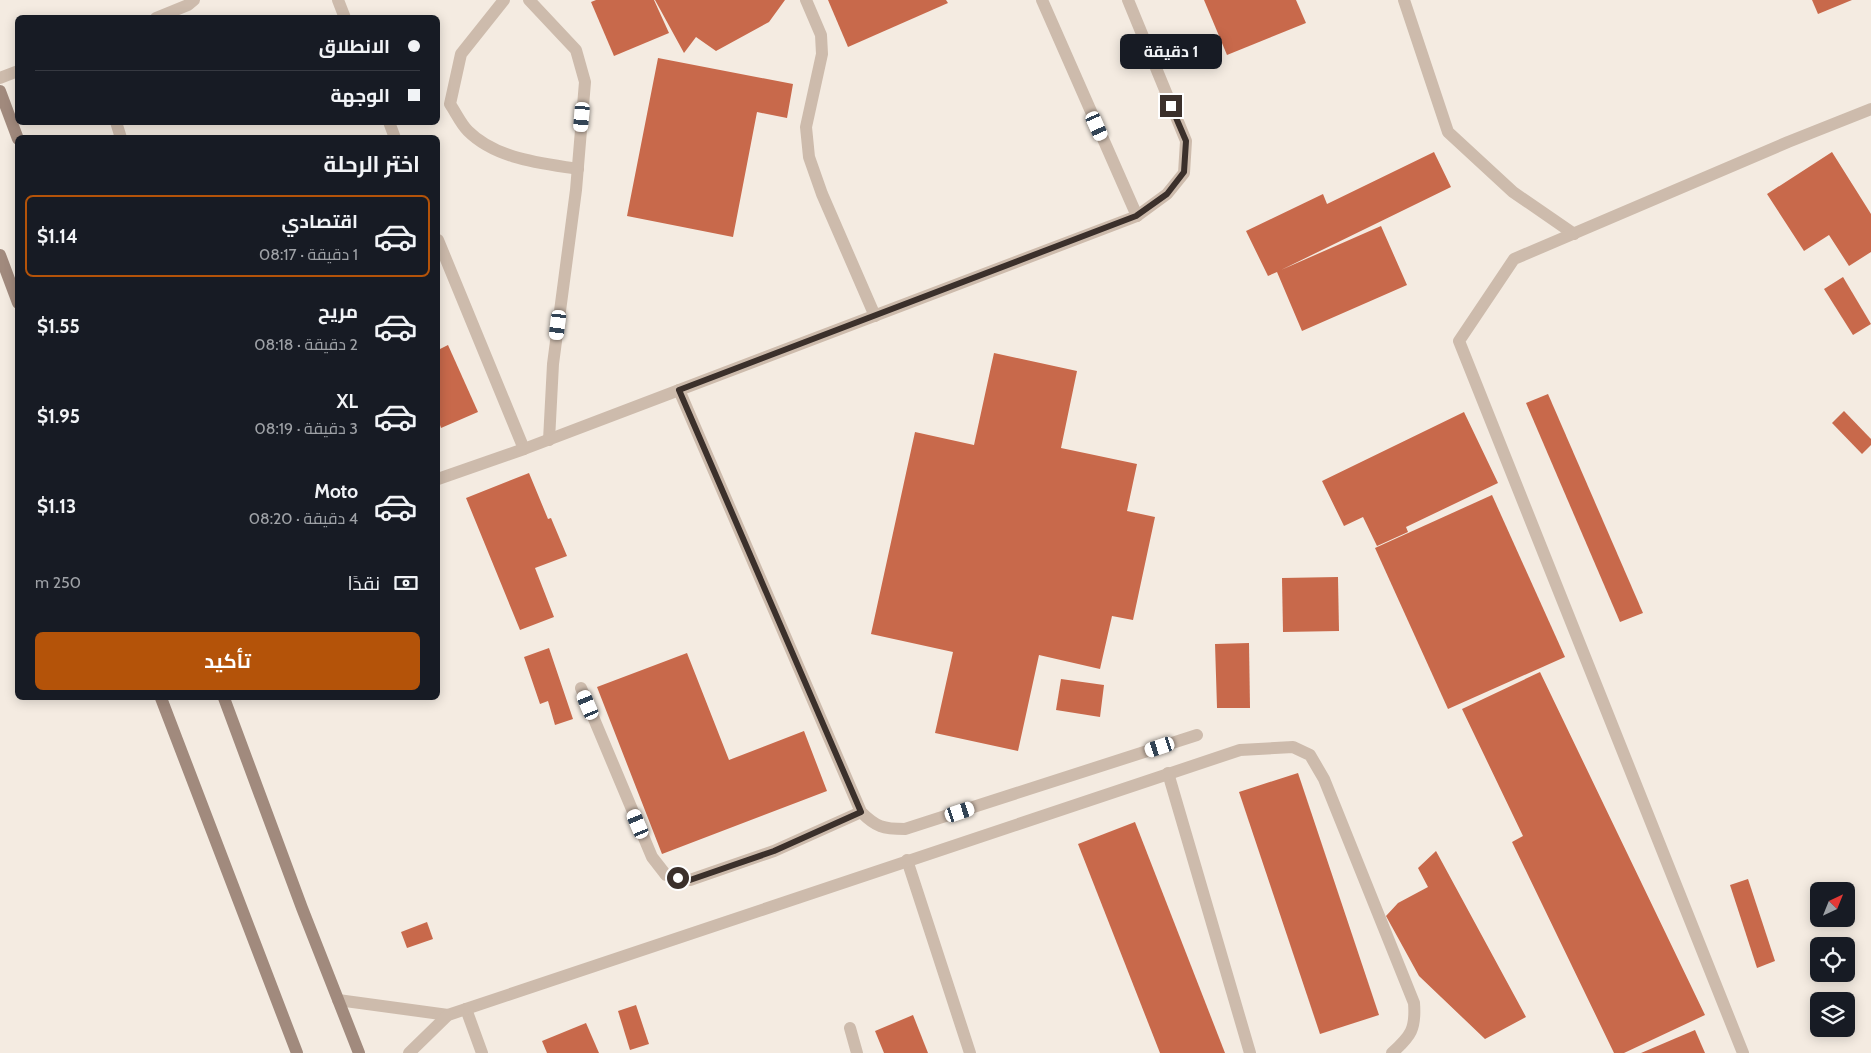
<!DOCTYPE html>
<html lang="ar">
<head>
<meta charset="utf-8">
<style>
	body { margin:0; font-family:Cabin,Cairo,sans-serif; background:#242831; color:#f1f3f6; direction:rtl; height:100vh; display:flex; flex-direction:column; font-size:19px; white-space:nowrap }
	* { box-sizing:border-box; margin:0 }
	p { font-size:16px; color:#9ea1a6 }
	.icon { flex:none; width:28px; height:28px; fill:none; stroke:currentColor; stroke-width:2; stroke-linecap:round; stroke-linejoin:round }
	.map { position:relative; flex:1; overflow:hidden; direction:ltr }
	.details { position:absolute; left:15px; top:135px; width:425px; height:565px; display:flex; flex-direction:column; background:#171b24; border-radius:8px; box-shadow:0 2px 12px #0003; direction:rtl }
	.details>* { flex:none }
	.hud { position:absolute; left:15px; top:15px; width:425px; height:110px; border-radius:8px; box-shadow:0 2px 12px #0003; direction:rtl; display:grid; align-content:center; height:110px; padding:0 20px; background:#171b24 }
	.needle { width:32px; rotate:43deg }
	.tools { position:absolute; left:1810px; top:882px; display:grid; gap:10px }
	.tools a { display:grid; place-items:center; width:45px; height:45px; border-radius:8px; background:#171b24; box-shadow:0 2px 12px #0003; font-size:25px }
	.end { position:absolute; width:22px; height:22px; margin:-11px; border:6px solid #3b302b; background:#fff; box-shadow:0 0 0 2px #fff }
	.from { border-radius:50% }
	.bubble { position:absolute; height:35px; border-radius:8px; background:#171b24; box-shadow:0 2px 12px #0003; font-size:16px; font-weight:700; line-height:35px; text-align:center; direction:rtl }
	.car { position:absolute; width:15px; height:30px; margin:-15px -8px; border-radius:6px; box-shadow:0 0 4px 1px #0007; background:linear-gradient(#fff 24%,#345 0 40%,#fff 0 76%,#345 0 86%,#fff 0) }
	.hud b { display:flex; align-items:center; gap:18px; height:48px; font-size:19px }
	.hud b+b { border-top:1px solid #363941 }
	.hud i { width:12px; height:12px; background:#f1f3f6 }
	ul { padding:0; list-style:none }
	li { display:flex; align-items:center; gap:15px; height:82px; margin:0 10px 8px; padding:0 10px; border:2px solid transparent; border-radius:8px }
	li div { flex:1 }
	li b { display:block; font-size:19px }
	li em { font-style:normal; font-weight:700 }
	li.active { border-color:#b45309 }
	li>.icon { width:45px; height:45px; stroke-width:1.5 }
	h2 { padding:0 20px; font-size:22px; line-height:60px }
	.pay { display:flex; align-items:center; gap:12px; height:55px; padding:0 20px; font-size:19px }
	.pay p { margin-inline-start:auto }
	.action { display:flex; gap:10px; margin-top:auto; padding:10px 20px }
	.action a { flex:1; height:58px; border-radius:8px; background:#b45309; color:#fff; font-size:20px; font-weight:700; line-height:58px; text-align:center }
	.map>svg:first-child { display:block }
</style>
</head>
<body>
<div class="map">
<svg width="1871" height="1053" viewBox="0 0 1871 1053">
	<rect width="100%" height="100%" fill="#f4ebe1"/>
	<g fill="#c8694b">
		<polygon points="596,0 654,0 669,33 614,56 591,2"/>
		<polygon points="655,0 785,0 769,22 716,51 696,37 684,53"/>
		<polygon points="828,0 946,0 948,3 848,47"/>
		<polygon points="1204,0 1296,0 1306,23 1227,55"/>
		<polygon points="1812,0 1852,0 1818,14"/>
		<polygon points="658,58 793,84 787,118 757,112 733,237 627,216"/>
		<polygon points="1434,152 1451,187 1281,270 1381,226 1407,285 1302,331 1277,272 1268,276 1246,231 1323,194 1327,204"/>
		<polygon points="1832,152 1871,214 1871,252 1849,266 1829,235 1804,251 1767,194"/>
		<polygon points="1843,277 1871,324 1853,335 1824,289"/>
		<polygon points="448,345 478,412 441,428 438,419 438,350"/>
		<polygon points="994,353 1077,371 1061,448 1137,464 1127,511 1155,517 1133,620 1112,616 1100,669 1039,655 1018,751 935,733 953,652 871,634 915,432 974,445"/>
		<polygon points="1548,394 1643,613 1620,622 1526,403"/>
		<polygon points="1844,411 1871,439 1871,445 1862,454 1832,423"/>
		<polygon points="1464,412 1498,483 1406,527 1408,532 1377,546 1363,517 1344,526 1322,481"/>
		<polygon points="529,473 548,519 551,518 567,556 535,568 554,617 520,630 466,498"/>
		<polygon points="1492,495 1565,657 1448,709 1375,548"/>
		<polygon points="1338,577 1339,631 1283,632 1282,578"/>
		<polygon points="1249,643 1250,708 1217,708 1215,644"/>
		<polygon points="549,648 573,719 555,725 548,701 540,704 524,657"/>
		<polygon points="687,653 729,760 804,731 827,791 662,854 597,687"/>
		<polygon points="1540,672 1705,1015 1624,1053 1614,1053 1512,842 1523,836 1462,709"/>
		<polygon points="1061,679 1104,685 1100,717 1056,710"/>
		<polygon points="1298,773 1379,1015 1320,1034 1239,792"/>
		<polygon points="1135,822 1225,1053 1160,1053 1078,844"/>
		<polygon points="1436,851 1526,1017 1485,1039 1419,976 1386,916 1398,903 1428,887 1418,868"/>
		<polygon points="1748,879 1775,961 1757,968 1730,885"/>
		<polygon points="427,922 433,939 407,948 401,932"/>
		<polygon points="636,1005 649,1044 630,1050 618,1011"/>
		<polygon points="913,1015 928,1053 884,1053 875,1031"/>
		<polygon points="586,1023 599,1053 547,1053 542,1041"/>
		<polygon points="1695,1030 1705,1053 1641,1053"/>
	</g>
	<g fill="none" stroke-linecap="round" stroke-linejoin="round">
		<g stroke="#cdbbac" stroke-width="12">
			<polyline points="338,0 345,18"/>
			<path d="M504 0 461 54 450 104C456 113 461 124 468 131 496 159 541 163 578 169"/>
			<polyline points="529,0 576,50 585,82 576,190 553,364 549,440"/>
			<polyline points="806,0 821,35 822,54 806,127 809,157 822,194 875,316"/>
			<polyline points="1042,0 1137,216"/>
			<polyline points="1404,0 1448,132 1513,192 1574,234"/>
			<polyline points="156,18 188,5 194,0"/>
			<polyline points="0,78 18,71"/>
			<polyline points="116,122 121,138"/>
			<polyline points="389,122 395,138"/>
			<polyline points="438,240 524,449"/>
			<path d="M679 390 861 812C876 827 883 829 905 829L1197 735"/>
			<polyline points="438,479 524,449 1137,216 1167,194 1184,173 1186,141 1128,0"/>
			<polyline points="581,688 652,857 666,875 690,880 774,851 861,812"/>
			<polyline points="1168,773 1250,1053"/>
			<polyline points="907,860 970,1053"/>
			<polyline points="338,1000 448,1015"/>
			<polyline points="466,1009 482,1053"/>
			<polyline points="850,1028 857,1053"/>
			<path d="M409 1053 448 1015 1240 750 1293 747 1310 755 1324 779 1414 1003C1416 1029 1411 1036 1392 1053"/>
			<polyline points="1743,1053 1459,341 1514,259 1788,142 1871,109"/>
		</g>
		<g stroke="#a18a7d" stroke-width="12">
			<polyline points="0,91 18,139"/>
			<polyline points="0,255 18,303"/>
			<polyline points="161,698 297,1053"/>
			<polyline points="224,698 302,908 359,1053"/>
		</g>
	</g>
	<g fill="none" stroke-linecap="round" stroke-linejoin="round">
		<polyline stroke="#3b302b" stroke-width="6" points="678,878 690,880 774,851 861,812 679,390 1136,216 1167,194 1184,172 1186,141 1171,106"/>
	</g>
</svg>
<div class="tools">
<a><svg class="needle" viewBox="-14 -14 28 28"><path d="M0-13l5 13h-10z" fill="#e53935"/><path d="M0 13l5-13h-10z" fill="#9ea1a6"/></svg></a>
<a><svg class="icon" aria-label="locate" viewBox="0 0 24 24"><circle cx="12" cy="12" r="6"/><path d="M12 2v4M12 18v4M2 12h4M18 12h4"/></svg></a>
<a><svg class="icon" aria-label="layers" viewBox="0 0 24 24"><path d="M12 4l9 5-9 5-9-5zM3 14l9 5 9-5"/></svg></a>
</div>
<i class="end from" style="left:678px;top:878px"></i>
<i class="end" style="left:1171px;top:106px"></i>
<div class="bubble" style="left:1120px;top:34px;width:102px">1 دقيقة</div>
<i class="car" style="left:582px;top:117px;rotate:185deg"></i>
<i class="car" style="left:1097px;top:126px;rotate:156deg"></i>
<i class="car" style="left:558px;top:325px;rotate:187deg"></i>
<i class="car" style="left:588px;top:705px;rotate:337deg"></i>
<i class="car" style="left:1160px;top:747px;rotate:252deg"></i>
<i class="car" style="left:960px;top:812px;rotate:72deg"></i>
<i class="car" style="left:638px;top:824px;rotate:337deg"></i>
<div class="hud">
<b><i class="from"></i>الانطلاق</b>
<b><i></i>الوجهة</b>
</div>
<section class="details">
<h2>اختر الرحلة</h2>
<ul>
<li class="active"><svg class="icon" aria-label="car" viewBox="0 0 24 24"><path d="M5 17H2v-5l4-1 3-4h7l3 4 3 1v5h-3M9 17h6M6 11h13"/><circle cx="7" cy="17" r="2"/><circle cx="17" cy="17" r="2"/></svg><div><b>اقتصادي</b><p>1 دقيقة · 08:17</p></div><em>$1.14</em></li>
<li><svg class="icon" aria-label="car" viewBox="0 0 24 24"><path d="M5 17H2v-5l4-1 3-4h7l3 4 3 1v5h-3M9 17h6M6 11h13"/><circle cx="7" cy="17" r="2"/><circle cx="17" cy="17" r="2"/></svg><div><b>مريح</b><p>2 دقيقة · 08:18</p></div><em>$1.55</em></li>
<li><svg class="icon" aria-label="car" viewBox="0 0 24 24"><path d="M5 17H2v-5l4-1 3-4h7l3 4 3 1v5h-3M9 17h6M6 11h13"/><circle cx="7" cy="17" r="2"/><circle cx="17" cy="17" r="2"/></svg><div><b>XL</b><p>3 دقيقة · 08:19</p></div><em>$1.95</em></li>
<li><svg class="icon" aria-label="car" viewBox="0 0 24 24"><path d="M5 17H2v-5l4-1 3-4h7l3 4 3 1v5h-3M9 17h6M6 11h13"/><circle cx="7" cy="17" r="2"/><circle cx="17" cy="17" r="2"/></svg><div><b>Moto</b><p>4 دقيقة · 08:20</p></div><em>$1.13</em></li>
</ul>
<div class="pay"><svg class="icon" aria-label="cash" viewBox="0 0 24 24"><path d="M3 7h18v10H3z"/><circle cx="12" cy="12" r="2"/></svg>نقدًا<p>250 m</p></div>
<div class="action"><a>تأكيد</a></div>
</section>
</div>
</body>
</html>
